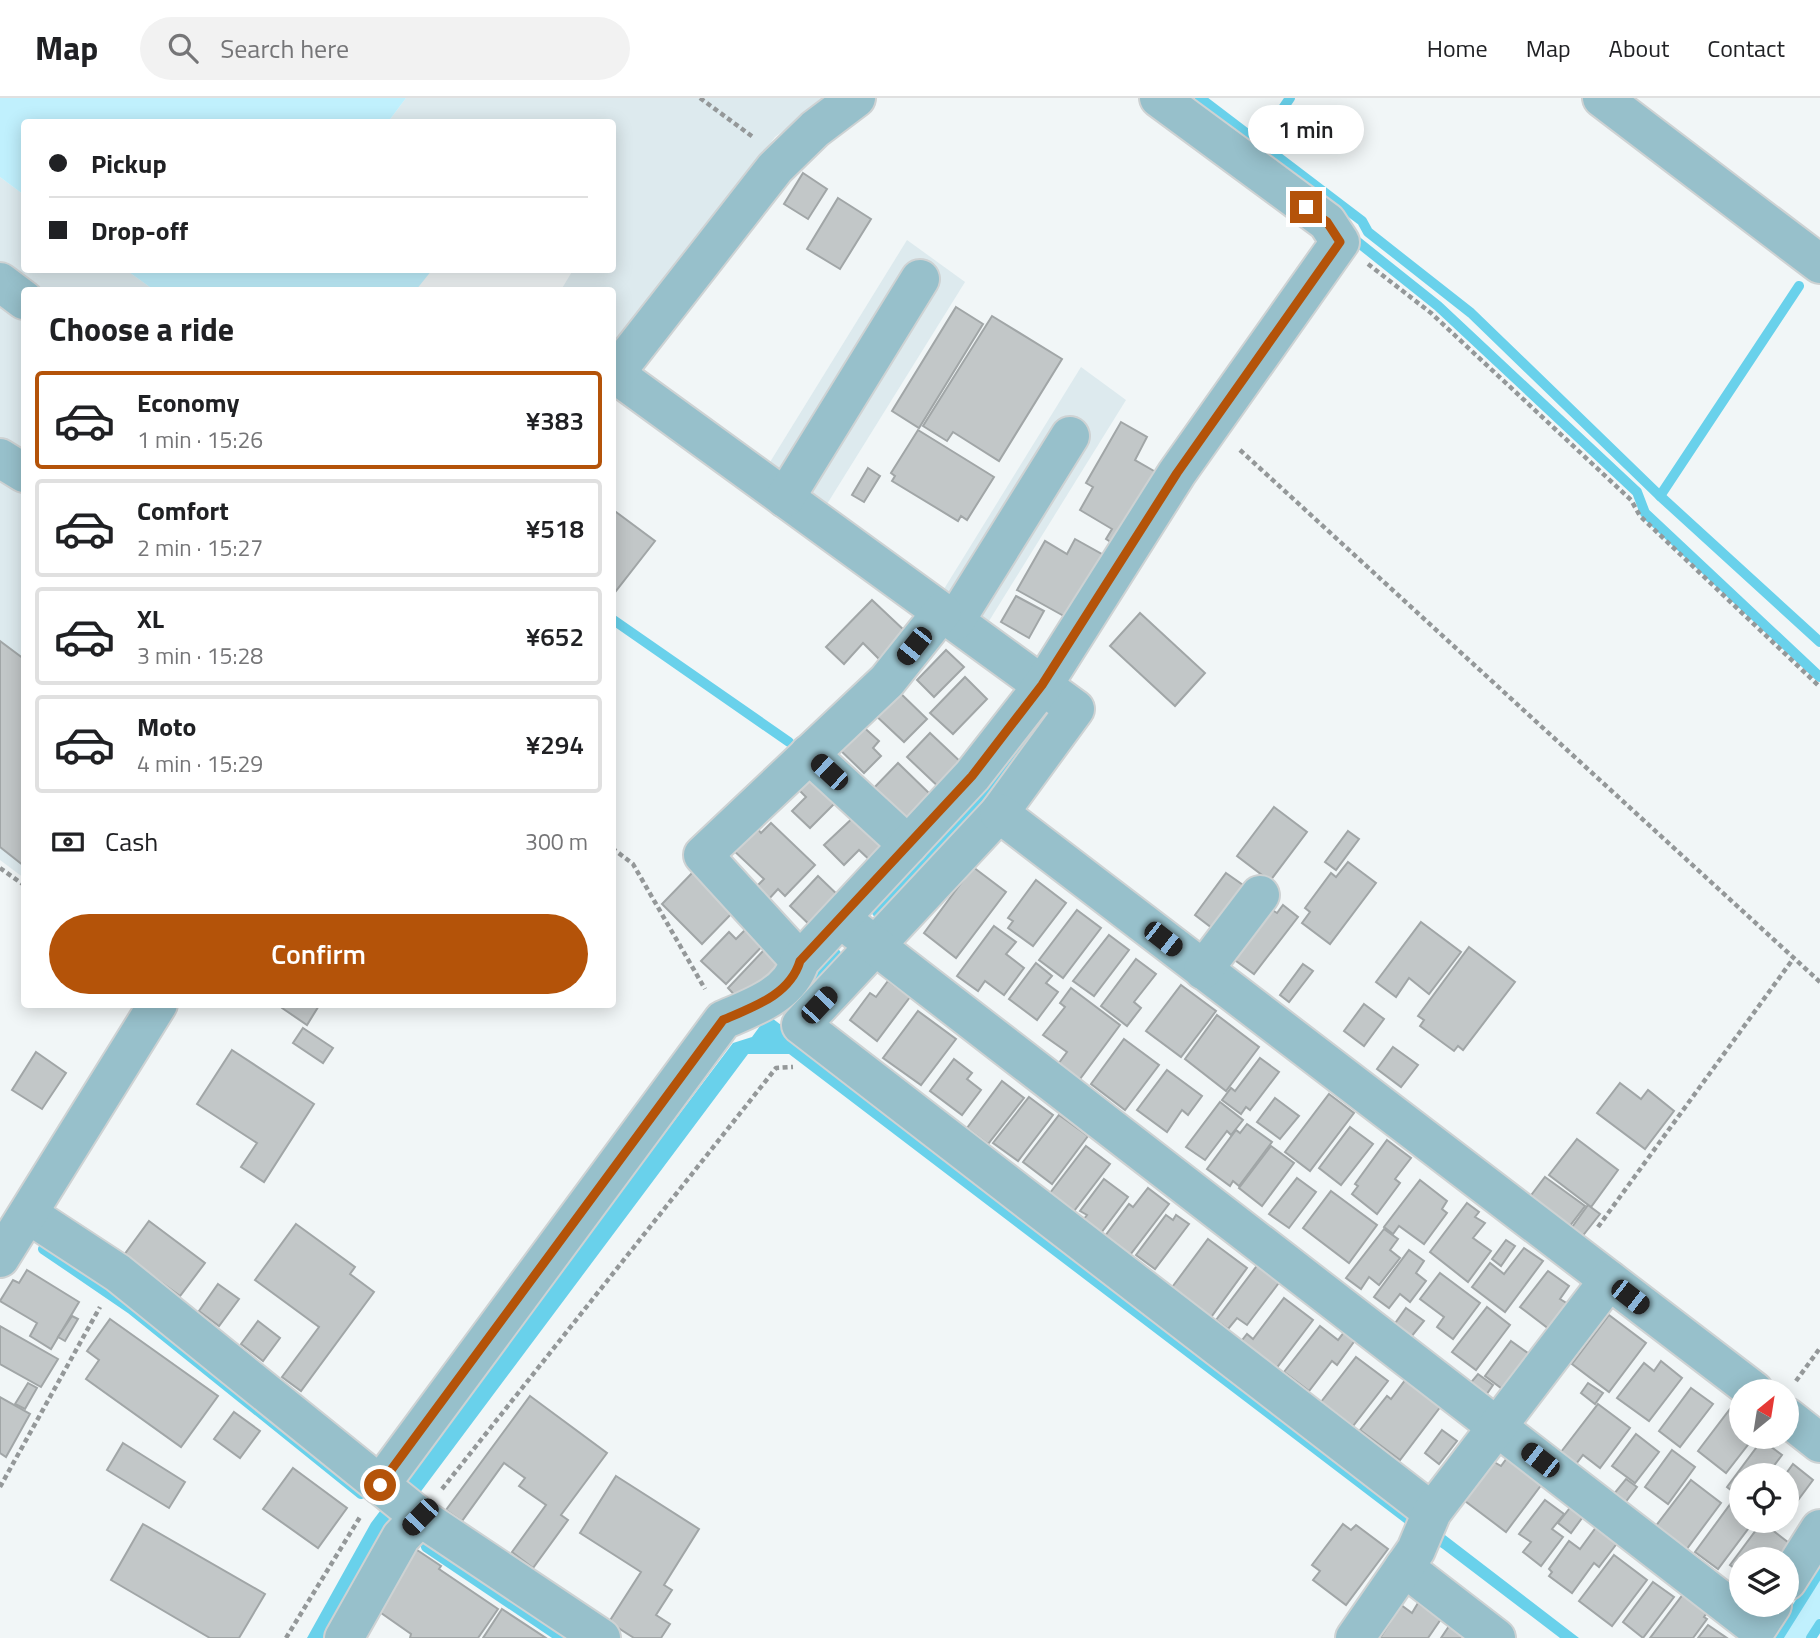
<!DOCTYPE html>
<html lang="en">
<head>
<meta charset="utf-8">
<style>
	body { margin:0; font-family:"Titillium Web",sans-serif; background:#f2f2f2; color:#202124; height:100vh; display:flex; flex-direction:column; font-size:26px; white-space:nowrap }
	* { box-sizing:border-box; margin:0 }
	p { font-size:23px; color:#757577 }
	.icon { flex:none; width:38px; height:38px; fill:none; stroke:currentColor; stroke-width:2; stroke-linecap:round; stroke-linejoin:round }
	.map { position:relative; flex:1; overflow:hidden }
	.sheet { position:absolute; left:21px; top:189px; width:595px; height:721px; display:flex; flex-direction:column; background:#fff; border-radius:7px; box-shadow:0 4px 18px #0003 }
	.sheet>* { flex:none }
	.hud { position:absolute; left:21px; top:21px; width:595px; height:154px; border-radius:7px; box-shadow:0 4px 18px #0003; display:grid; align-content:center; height:154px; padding:0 28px; background:#fff }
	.needle { width:46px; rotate:30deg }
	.controls { position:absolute; left:1729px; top:1281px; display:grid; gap:14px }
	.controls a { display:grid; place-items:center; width:70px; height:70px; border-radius:50%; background:#fff; box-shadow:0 4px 18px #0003; font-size:35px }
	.end { position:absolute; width:32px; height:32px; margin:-16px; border:9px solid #b45309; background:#fff; box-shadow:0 0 0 4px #fff }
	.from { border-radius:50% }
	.bubble { position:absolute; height:49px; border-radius:24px; background:#fff; box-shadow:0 4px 18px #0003; font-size:23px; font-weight:600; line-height:49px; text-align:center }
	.car { position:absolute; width:21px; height:42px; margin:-21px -10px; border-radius:9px; box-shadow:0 0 5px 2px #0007; background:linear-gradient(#222 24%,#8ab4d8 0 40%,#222 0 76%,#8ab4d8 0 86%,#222 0) }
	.hud b { display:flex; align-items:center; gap:24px; height:66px; font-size:26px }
	.hud b+b { border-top:2px solid #e0e0e0 }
	.hud i { width:18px; height:18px; background:#202124 }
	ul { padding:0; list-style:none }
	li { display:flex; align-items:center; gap:21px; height:98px; margin:0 14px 10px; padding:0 14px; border:4px solid #e0e0e0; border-radius:7px }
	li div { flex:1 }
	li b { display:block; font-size:26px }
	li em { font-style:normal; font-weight:600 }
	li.current { border-color:#b45309 }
	li>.icon { width:63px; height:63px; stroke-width:1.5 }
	h2 { padding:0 28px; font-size:32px; line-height:84px }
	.pay { display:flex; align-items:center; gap:18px; height:77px; padding:0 28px; font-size:26px }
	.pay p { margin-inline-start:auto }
	.button { display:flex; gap:14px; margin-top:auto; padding:14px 28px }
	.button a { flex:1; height:80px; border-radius:42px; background:#b45309; color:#fff; font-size:28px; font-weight:600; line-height:80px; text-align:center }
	header { display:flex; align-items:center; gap:42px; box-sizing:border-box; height:98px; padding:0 35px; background:#fff; border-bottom:2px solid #e0e0e0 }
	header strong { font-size:33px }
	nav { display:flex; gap:38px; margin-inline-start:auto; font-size:24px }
	.search { width:490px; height:63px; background:#f2f2f2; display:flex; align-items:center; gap:18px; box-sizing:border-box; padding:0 24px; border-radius:38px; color:#757577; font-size:26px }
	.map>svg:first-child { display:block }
</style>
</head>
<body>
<header>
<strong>Map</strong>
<div class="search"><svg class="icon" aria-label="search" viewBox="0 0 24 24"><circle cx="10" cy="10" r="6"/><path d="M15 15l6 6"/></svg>Search here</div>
<nav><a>Home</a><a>Map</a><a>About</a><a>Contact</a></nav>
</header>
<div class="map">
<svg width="1820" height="1540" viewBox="0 0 1820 1540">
	<rect width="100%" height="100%" fill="#f1f6f7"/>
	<g fill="#ddeaee">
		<polygon points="406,0 827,0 775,39 613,251 612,192 561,192 573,172 612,172 612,24 388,24"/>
		<polygon points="0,79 24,97 24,172 126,172 154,192 24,192 24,364 0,349"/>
		<polygon points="907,142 965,184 827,406 767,369"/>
		<polygon points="1081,269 1126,302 989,523 944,491"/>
		<polygon points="0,382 24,397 24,780 0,762"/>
	</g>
	<g fill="#c0f0fd">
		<polygon points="0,0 406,0 388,24 24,24 24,97 0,79"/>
		<polygon points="126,172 432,172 416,192 154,192"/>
		<polygon points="1820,1481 1820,1520 1807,1540 1783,1540"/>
	</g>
	<polygon fill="#69d1eb" points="768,917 1579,1540 1560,1540 1443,1451 1411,1430 789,956 748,956 416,1400 329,1540 307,1540 371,1425 733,945 752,939"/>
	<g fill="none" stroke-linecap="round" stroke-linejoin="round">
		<g stroke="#69d1eb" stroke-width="10">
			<polyline points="1200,0 1362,123 1368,134 1471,215 1660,398 1820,544"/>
			<polyline points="1260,44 1290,0"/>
			<polyline points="1349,137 1438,208 1637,394 1645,415 1820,579"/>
			<polyline points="1660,398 1799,188"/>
			<polyline points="612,521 789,644"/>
			<polyline points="877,814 990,693 1031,632"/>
			<polyline points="805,890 836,856"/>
			<polyline points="43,1151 131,1211 361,1396"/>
			<polyline points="426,1449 561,1540"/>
			<polyline points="1778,1540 1820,1473"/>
			<polyline points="1811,1540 1820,1526"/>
		</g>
	</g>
	<g fill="#c2c7c8" stroke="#a1a6a7" stroke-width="2">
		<polygon points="803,75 827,91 808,121 784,106"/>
		<polygon points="838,100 871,121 840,171 807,151"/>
		<polygon points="956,209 983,226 919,330 892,313"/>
		<polygon points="992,218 1062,261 999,363 953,334 947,343 923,328"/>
		<polygon points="1121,324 1147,339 1135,362 1161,377 1120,450 1106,441 1112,431 1080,412 1093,389 1086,385"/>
		<polygon points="918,332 994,379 967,422 961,418 958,423 892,383 895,378 891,375"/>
		<polygon points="868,370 880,378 864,404 852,397"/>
		<polygon points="612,411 655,443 612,498"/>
		<polygon points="1075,441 1107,459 1071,522 1017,492 1045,443 1067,456"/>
		<polygon points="1016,498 1044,513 1029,540 1001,524"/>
		<polygon points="872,502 906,534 879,561 863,545 844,566 826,549"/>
		<polygon points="1140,515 1205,575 1175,608 1110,548"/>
		<polygon points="0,543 24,561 24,768 0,749"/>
		<polygon points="946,552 964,569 934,599 917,582"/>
		<polygon points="965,579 987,601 953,636 930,615"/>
		<polygon points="896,591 927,621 904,644 873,615"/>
		<polygon points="859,625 879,643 873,650 881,658 864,675 836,648"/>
		<polygon points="930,635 966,669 943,693 907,659"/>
		<polygon points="898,665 931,697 904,726 870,694"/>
		<polygon points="813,677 839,701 810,730 792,713 806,699 799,692"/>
		<polygon points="1274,709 1307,734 1270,783 1237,758"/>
		<polygon points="857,716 890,748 874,766 859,752 844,767 824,747"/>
		<polygon points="771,725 815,767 785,798 778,791 768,802 755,790 764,781 731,750 754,727 761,735"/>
		<polygon points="1348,733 1359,741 1336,772 1325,764"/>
		<polygon points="1348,764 1376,785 1330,846 1302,825 1310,814 1305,810 1331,775 1336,779"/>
		<polygon points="973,769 1006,794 956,860 924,835"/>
		<polygon points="696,771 737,810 702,846 662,806"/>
		<polygon points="1226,775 1243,787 1212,830 1195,817"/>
		<polygon points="818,778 843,802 814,831 790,808"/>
		<polygon points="1036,782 1066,805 1033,848 1008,830 1013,823 1008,820"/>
		<polygon points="1283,807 1298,819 1254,876 1232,860 1269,810 1277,815"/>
		<polygon points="1077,812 1101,830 1063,880 1039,862"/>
		<polygon points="1421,824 1461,854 1429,896 1409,880 1396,899 1376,884"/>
		<polygon points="751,826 768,842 726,886 701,863 729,834 736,841"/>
		<polygon points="994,828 1016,844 1006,856 1024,870 1004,897 985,883 978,893 957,878"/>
		<polygon points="1109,837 1129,852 1094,898 1073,883"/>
		<polygon points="1469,849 1515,884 1463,952 1458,948 1454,953 1420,928 1424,922 1418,918"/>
		<polygon points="765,851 787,872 740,903 728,890"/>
		<polygon points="1136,861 1156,876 1134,904 1141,910 1127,928 1101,908"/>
		<polygon points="1036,865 1052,878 1046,885 1058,894 1037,922 1009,901"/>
		<polygon points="1303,866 1313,873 1289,904 1280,897"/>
		<polygon points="888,883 910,899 877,943 850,922 870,895 876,899"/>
		<polygon points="1181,887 1216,913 1181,959 1146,933"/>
		<polygon points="1071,890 1120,927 1077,985 1056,969 1067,954 1043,937 1065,909 1060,905"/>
		<polygon points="284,906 320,906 307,927 282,910"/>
		<polygon points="1364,906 1384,921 1364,948 1344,933"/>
		<polygon points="918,913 956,941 921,987 883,960"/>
		<polygon points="1217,917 1259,949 1226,993 1185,961"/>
		<polygon points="303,930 333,950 323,965 293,945"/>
		<polygon points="1124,941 1159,967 1125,1012 1091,986"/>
		<polygon points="1393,949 1418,967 1401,989 1377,971"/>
		<polygon points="232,952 314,1006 264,1084 241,1069 257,1045 197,1006"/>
		<polygon points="36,954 66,975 42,1011 12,992"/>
		<polygon points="1260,960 1279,974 1250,1012 1246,1009 1241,1016 1222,1002 1231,990 1235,993"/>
		<polygon points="954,961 972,975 967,981 981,992 962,1017 930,993"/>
		<polygon points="1167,972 1202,998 1188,1017 1182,1012 1167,1034 1137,1012"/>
		<polygon points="1002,983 1024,1000 988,1046 967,1030"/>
		<polygon points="1620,985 1641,1001 1648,992 1674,1013 1645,1051 1597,1015"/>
		<polygon points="1329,996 1354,1015 1310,1073 1285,1054"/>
		<polygon points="1029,999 1053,1017 1018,1063 993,1045"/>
		<polygon points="1275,1000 1299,1018 1280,1041 1257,1024"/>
		<polygon points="1220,1004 1243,1022 1231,1037 1227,1033 1205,1062 1186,1049"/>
		<polygon points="1059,1017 1088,1038 1052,1086 1023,1064"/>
		<polygon points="1247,1026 1272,1044 1239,1088 1233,1083 1230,1088 1207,1071 1236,1032 1240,1035"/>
		<polygon points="1350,1029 1373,1046 1341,1087 1319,1070"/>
		<polygon points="1577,1041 1618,1072 1591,1109 1549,1077"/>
		<polygon points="1387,1042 1411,1060 1395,1081 1400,1085 1377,1116 1352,1096 1358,1088 1355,1086"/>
		<polygon points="1086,1048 1110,1066 1074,1113 1050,1095"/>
		<polygon points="1271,1048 1294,1065 1262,1108 1239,1090"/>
		<polygon points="1545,1079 1585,1108 1569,1129 1529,1100"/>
		<polygon points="1297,1080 1316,1094 1289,1130 1269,1116"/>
		<polygon points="1104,1081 1128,1099 1098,1139 1080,1126 1087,1117 1080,1113"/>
		<polygon points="1420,1082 1447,1103 1442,1111 1447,1115 1424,1146 1399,1128 1393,1136 1384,1129"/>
		<polygon points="1148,1090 1169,1106 1130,1157 1105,1138 1129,1106 1133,1109"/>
		<polygon points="1331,1093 1377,1127 1349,1165 1303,1130"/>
		<polygon points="1467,1105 1479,1114 1475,1119 1485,1125 1473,1140 1491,1153 1468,1184 1430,1154"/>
		<polygon points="1588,1107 1600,1116 1581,1140 1570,1132"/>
		<polygon points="1166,1117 1173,1122 1176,1117 1189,1126 1155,1171 1136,1157"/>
		<polygon points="149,1123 205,1165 180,1198 124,1157"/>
		<polygon points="296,1126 355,1169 350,1176 374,1194 301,1293 282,1279 319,1229 255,1182"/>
		<polygon points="1384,1131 1398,1141 1390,1152 1400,1160 1379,1187 1369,1179 1361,1191 1346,1180"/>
		<polygon points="1208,1141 1247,1170 1209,1222 1170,1192"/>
		<polygon points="1506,1142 1515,1148 1501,1168 1492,1161"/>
		<polygon points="1524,1150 1543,1163 1505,1214 1472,1189 1490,1165 1504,1176"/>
		<polygon points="1409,1152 1424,1163 1416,1175 1426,1183 1410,1204 1400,1196 1389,1210 1374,1199"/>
		<polygon points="1259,1165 1281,1182 1247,1227 1237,1220 1228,1231 1216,1222"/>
		<polygon points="27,1172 79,1204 51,1251 30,1238 37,1225 0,1203 13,1182 19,1185"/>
		<polygon points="1548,1173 1569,1188 1560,1201 1568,1206 1549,1231 1520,1209"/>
		<polygon points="1440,1175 1480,1205 1453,1241 1437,1229 1444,1219 1420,1201"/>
		<polygon points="218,1186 239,1201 219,1228 199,1213"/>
		<polygon points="1284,1200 1313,1222 1275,1272 1239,1246 1247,1236 1253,1241"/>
		<polygon points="1487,1209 1510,1227 1476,1272 1452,1254"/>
		<polygon points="1406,1210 1424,1223 1407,1244 1391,1231"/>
		<polygon points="1609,1217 1646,1245 1609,1294 1572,1266"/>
		<polygon points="72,1218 78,1221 65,1243 58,1239"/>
		<polygon points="110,1221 218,1298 181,1349 86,1281 99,1262 87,1253"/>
		<polygon points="258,1223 280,1240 263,1263 241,1246"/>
		<polygon points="0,1228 58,1261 41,1289 0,1266"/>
		<polygon points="1320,1228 1338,1242 1345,1233 1356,1241 1337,1267 1332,1263 1309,1293 1284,1274"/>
		<polygon points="1511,1243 1532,1258 1505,1293 1485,1278"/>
		<polygon points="1356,1259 1388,1283 1353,1328 1321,1304"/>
		<polygon points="1661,1263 1682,1280 1649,1323 1617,1300 1644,1265 1654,1273"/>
		<polygon points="1478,1276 1493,1287 1484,1300 1468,1288"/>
		<polygon points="1406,1281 1441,1308 1400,1362 1360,1332 1387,1298 1391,1301"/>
		<polygon points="28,1285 37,1290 25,1311 15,1306"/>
		<polygon points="1588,1285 1603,1295 1595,1306 1581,1295"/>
		<polygon points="1691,1290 1713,1306 1680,1349 1659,1333"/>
		<polygon points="530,1298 607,1355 561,1417 568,1422 533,1470 512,1454 546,1407 519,1388 525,1380 504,1365 462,1423 446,1412"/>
		<polygon points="0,1299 30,1316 6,1359 0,1355"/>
		<polygon points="1598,1306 1630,1330 1600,1370 1583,1357 1576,1366 1561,1354"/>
		<polygon points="1730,1311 1741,1319 1741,1339 1754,1339 1726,1375 1698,1353"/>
		<polygon points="234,1314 260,1333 240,1360 214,1341"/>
		<polygon points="1442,1332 1457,1343 1439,1366 1425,1355"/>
		<polygon points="1636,1336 1659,1354 1635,1385 1612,1368"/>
		<polygon points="1762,1342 1782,1357 1767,1377 1741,1377 1741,1400 1727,1389"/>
		<polygon points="123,1345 185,1384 169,1410 107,1372"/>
		<polygon points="1672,1352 1695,1369 1668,1406 1645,1389"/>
		<polygon points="1507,1360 1542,1386 1506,1434 1465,1403 1494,1364 1501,1368"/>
		<polygon points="1793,1366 1813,1382 1787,1417 1785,1377"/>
		<polygon points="293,1370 347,1410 318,1450 263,1411"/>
		<polygon points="616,1378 699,1431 664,1487 672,1492 656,1517 670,1526 661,1540 634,1540 609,1524 641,1474 580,1435"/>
		<polygon points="1626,1381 1637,1389 1624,1406 1613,1397"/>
		<polygon points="1691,1382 1721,1405 1686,1452 1655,1429"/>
		<polygon points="1734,1401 1741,1406 1741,1423 1754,1423 1718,1471 1695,1454"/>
		<polygon points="1545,1402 1564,1416 1552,1431 1563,1439 1541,1468 1523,1454 1531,1444 1519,1436"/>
		<polygon points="1573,1406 1585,1416 1571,1435 1558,1425"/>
		<polygon points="1762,1424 1789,1445 1777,1461 1741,1461 1741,1475 1730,1467"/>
		<polygon points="143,1426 265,1496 239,1540 210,1540 111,1482"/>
		<polygon points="1343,1426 1351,1432 1356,1427 1388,1451 1346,1507 1313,1482 1320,1473 1312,1467"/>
		<polygon points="1597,1428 1618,1444 1599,1469 1594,1465 1572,1495 1549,1478 1552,1474 1549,1471 1569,1443 1580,1451"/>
		<polygon points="414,1450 441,1468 439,1471 498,1511 478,1540 410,1540 411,1536 374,1510"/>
		<polygon points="1614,1457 1647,1482 1612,1528 1579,1503"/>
		<polygon points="1653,1484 1674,1499 1643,1540 1623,1524"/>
		<polygon points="1684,1495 1708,1513 1704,1519 1707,1521 1693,1540 1650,1540"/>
		<polygon points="1418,1505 1441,1521 1428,1540 1380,1540 1401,1507 1412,1515"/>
		<polygon points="502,1511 546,1540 483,1540"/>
		<polygon points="1708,1527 1727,1540 1698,1540"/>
		<polygon points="1449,1528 1468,1540 1441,1540"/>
	</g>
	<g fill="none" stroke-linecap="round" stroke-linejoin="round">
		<defs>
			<g id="minor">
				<polyline points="1602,0 1820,166"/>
				<polyline points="0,184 24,202"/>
				<polyline points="615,276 1075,611 999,715 801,927 1432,1414"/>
				<polyline points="612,279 775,70 815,31 856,0"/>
				<polyline points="0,360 24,375"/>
				<polyline points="785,400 920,181"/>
				<polyline points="955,523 1070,338"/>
				<polyline points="809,656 908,747"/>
				<polyline points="999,715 1754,1293"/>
				<polyline points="855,832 1757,1530 1772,1507"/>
				<polyline points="800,863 703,757 887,583 942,514"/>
				<polyline points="1203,872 1260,797"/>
				<polyline points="28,1116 118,1175 420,1419 601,1540"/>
				<polyline points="0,1160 158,906"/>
				<polyline points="1787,1319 1820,1345"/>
				<path d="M380 1387 723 922C753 909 790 897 800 863L972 678 1043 587 1177 375 1340 144 1327 124 1159 0"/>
				<polyline points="1404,1469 1496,1540"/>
				<polyline points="1787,1483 1820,1431"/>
				<polyline points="344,1540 401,1439 420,1419"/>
				<polyline points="1355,1540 1416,1452 1432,1414 1609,1182"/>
			</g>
		</defs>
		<use href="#minor" stroke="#ced2d3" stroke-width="42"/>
		<g stroke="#949899" stroke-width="4.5" stroke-dasharray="5 3.5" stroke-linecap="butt">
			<polyline points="700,0 753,39"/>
			<polyline points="1368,166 1431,215 1631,402 1640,418 1820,589"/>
			<polyline points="1240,352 1820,884"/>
			<polyline points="612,750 633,766 705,891"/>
			<polyline points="0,770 24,787"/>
			<polyline points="1598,1129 1793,861"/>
			<polyline points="1796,1283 1820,1250"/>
			<polyline points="0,1389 100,1209"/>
			<polyline points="442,1391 776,970 793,969"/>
			<polyline points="286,1540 360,1419"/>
		</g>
		<use href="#minor" stroke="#97c0cb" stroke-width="38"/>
	</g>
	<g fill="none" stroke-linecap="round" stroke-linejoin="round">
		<path stroke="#b45309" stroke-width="9" d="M380 1387 723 922C753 909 790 897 800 863L972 678 1042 587 1177 375 1340 144 1327 124 1306 109"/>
	</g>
</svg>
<div class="controls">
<a><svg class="needle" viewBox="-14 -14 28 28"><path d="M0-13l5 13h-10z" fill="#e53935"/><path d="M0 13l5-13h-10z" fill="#757577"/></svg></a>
<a><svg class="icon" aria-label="locate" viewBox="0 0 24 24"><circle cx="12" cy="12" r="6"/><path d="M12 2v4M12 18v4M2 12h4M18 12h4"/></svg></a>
<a><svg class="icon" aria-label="layers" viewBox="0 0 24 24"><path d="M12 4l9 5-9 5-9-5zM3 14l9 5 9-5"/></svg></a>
</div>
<i class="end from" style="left:380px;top:1387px"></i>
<i class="end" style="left:1306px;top:109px"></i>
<div class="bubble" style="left:1248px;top:7px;width:116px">1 min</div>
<i class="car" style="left:914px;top:548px;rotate:219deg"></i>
<i class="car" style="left:829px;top:674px;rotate:313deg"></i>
<i class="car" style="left:1163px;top:841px;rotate:128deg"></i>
<i class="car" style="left:819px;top:907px;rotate:43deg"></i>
<i class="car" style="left:1630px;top:1199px;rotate:128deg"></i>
<i class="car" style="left:1540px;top:1362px;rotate:308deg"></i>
<i class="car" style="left:420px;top:1419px;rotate:224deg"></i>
<div class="hud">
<b><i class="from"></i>Pickup</b>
<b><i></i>Drop-off</b>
</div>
<section class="sheet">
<h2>Choose a ride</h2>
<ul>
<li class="current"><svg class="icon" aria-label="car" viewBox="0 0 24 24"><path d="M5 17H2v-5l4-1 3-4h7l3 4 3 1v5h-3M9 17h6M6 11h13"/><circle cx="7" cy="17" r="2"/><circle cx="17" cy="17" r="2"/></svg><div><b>Economy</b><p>1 min · 15:26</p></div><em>¥383</em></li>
<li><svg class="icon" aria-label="car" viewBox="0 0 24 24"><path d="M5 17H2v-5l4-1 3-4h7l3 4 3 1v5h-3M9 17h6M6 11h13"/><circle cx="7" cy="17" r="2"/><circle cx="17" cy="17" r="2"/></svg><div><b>Comfort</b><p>2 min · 15:27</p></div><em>¥518</em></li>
<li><svg class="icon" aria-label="car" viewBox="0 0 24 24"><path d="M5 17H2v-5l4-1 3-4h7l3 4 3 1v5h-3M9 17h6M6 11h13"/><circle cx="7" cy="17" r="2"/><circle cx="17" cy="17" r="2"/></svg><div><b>XL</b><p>3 min · 15:28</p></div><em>¥652</em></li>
<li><svg class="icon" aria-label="car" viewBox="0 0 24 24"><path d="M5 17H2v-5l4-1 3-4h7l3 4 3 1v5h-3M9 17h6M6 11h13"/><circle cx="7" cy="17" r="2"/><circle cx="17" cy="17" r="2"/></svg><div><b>Moto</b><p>4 min · 15:29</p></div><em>¥294</em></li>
</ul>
<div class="pay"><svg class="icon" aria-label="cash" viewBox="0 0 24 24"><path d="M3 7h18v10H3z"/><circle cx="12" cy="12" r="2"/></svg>Cash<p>300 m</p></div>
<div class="button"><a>Confirm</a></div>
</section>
</div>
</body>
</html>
